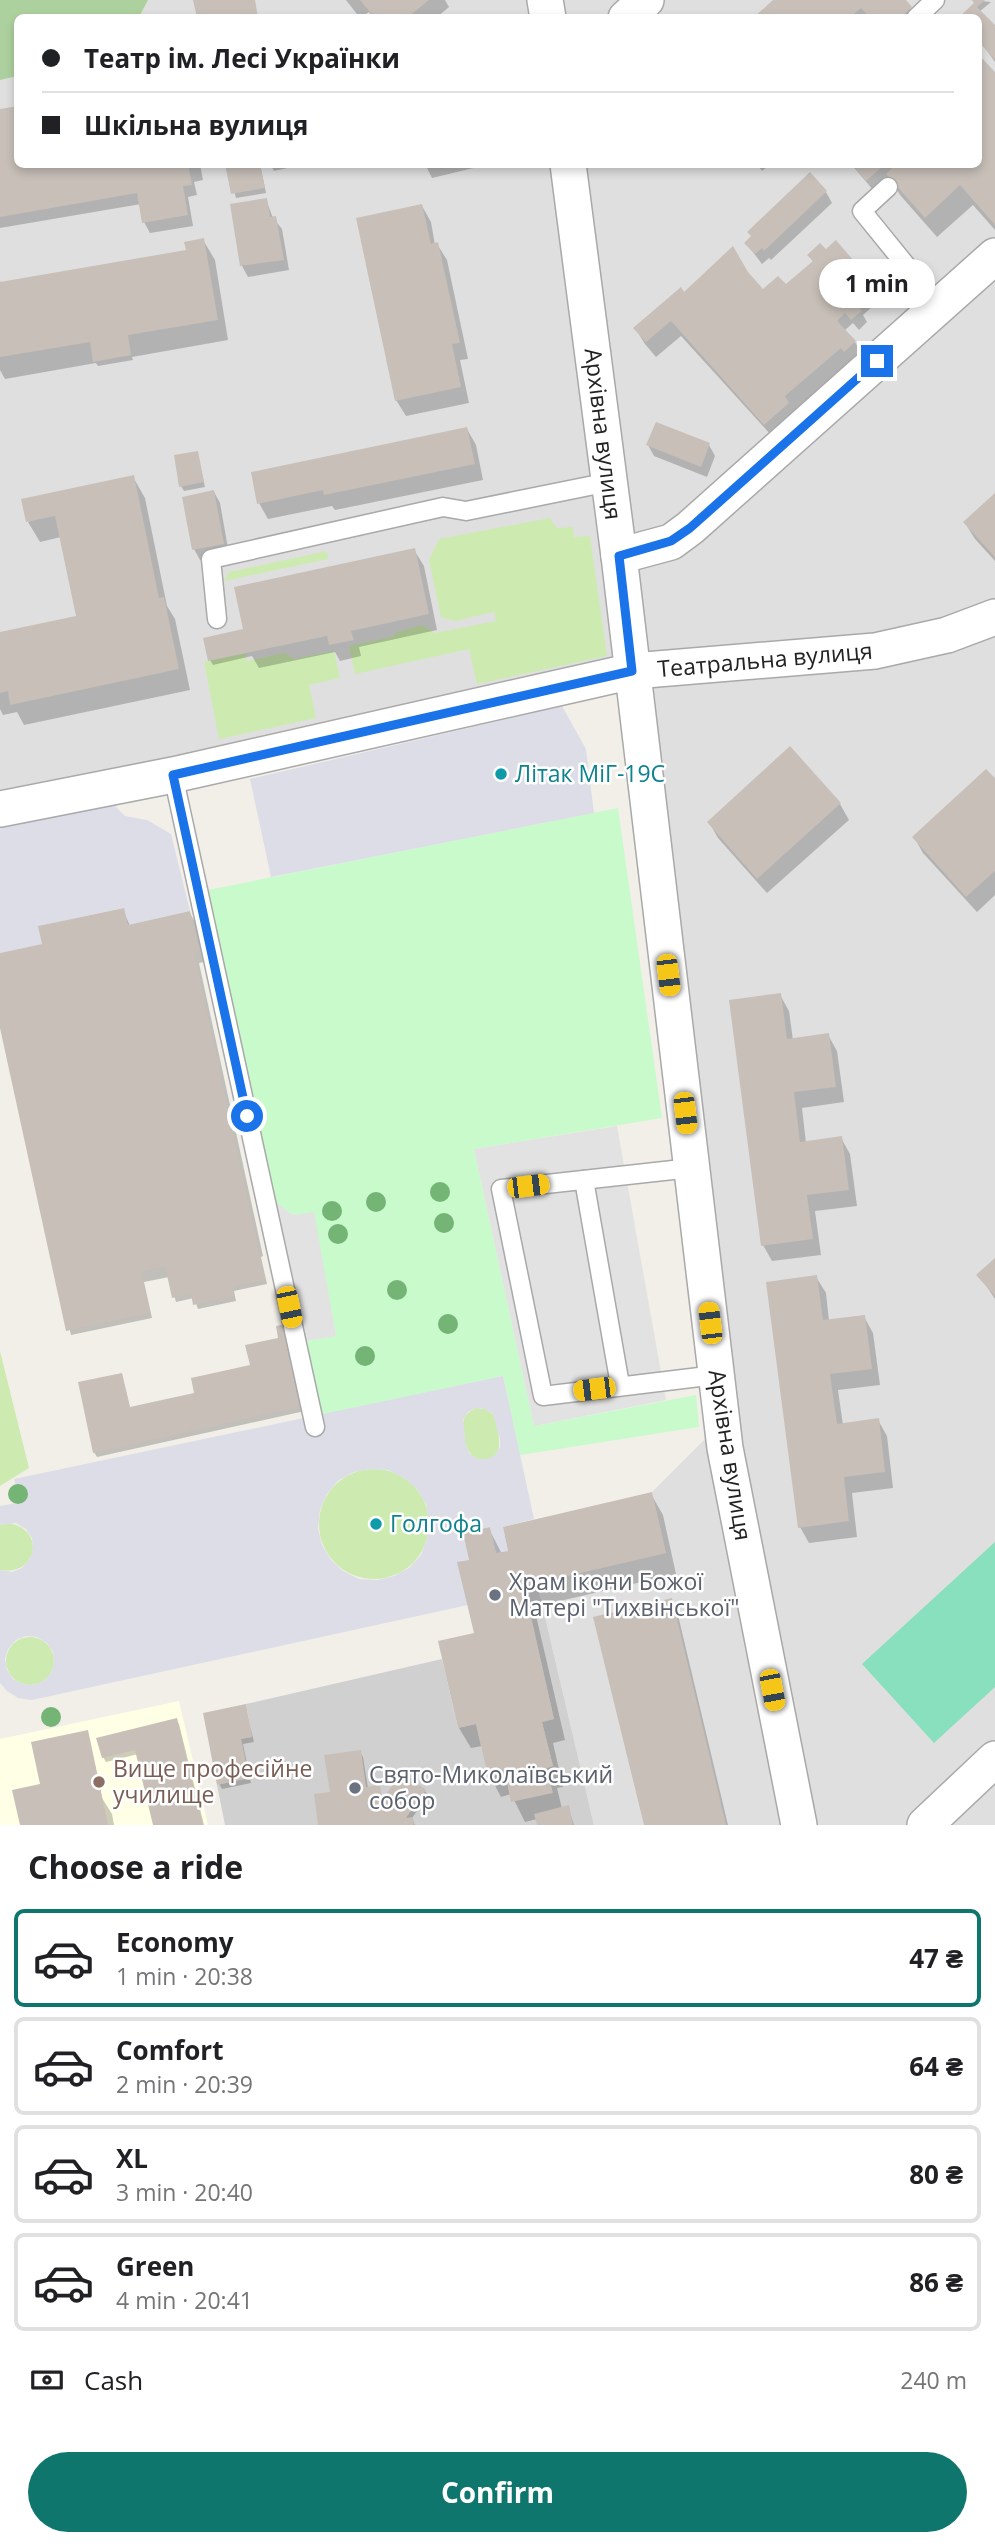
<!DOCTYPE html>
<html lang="en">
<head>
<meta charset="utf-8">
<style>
	body { margin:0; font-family:"Open Sans",sans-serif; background:#f6f6f6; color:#202124; height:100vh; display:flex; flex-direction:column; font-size:26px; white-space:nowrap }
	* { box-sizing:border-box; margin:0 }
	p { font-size:23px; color:#757577 }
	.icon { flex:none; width:38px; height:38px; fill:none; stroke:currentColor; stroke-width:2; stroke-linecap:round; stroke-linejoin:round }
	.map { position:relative; height:1825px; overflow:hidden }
	.sheet { display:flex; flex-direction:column; background:#fff; flex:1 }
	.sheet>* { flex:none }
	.hud { position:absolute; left:14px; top:14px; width:968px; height:154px; border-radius:10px; box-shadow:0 4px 10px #0003; display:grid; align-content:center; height:154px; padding:0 28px; background:#fff }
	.end { position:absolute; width:32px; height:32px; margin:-16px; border:9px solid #1a73e8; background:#fff; box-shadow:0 0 0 4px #fff }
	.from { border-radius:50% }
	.bubble { position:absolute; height:49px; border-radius:24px; background:#fff; box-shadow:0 4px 10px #0003; font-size:23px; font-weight:700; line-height:49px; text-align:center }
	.car { position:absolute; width:21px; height:42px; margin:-21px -10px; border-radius:9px; box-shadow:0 0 5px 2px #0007; background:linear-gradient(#f5c518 24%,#345 0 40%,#f5c518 0 76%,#345 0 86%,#f5c518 0) }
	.hud b { display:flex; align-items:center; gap:24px; height:66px; font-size:26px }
	.hud b+b { border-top:2px solid #e0e0e0 }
	.hud i { width:18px; height:18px; background:#202124 }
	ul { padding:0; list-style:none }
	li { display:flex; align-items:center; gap:21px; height:98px; margin:0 14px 10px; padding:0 14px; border:4px solid #e0e0e0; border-radius:10px }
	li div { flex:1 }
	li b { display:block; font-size:26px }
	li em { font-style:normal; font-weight:700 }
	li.selected { border-color:#0f766e }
	li>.icon { width:63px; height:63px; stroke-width:1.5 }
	h2 { padding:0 28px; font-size:32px; line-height:84px }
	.pay { display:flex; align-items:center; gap:18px; height:77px; padding:0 28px; font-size:26px }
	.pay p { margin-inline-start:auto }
	.button { display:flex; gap:14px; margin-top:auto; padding:14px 28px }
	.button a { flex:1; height:80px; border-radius:42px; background:#0f766e; color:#fff; font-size:28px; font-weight:700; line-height:80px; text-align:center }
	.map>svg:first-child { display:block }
</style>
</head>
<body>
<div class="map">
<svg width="995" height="1825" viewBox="0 0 995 1825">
	<rect width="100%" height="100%" fill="#f2efe9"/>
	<g fill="#e0dfdf" fill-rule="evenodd">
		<path d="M0 0H995V605L876 638 0 801ZM18 18H978V164H18Z"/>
		<polygon points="995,633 995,1825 594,1825 537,1583 666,1553 652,1492 709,1435 649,681 858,670 975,641"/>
	</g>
	<polygon fill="#ffffe5" points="179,1701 208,1825 0,1825 0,1739"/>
	<polygon fill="#d0d0d0" points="537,1583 594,1825 225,1825 217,1785 249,1778 241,1739 252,1737 246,1704 442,1659 458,1728 476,1724 488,1776 505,1773 512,1802 547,1768 553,1766 542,1722 554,1719 524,1586"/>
	<g fill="#cdebb0">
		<polygon points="550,518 557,528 573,527 574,537 590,536 607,656 477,684 469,649 355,674 349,646 392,637 397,632 422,625 435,633 496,621 494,612 455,621 441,617 429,560 439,539"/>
		<polygon points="327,551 328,559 224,581 229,572"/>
		<polygon points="334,651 340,678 309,685 316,718 219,739 204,662 245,652 247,661 285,653 294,659"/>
		<polygon points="0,1351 29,1468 0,1486"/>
		<path d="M476 1408 485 1409 493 1414C499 1428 508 1469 478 1459 465 1455 460 1430 464 1419 466 1413 471 1411 476 1408Z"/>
		<circle cx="374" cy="1524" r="55"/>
		<path d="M5 1523C46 1525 40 1577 0 1570V1525Z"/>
		<circle cx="30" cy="1661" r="24"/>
	</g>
	<polygon fill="#add19e" points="0,0 148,0 139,17 18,18 17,76 0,80"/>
	<polygon fill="#c8facc" points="618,808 662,1118 474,1149 534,1426 696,1395 699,1427 520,1455 503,1376 320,1415 305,1341 336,1336 313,1213 293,1215 273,1200 208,890"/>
	<polygon fill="#88e0be" points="995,1542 995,1687 934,1743 862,1664"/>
	<g fill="#e2e2e2">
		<polygon points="617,1126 666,1400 534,1426 474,1149"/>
		<polygon points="273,1200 293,1215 314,1212 336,1336 305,1341"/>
	</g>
	<g fill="#dddde8" fill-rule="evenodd">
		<polygon points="562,706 586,749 594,813 271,877 250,779"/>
		<polygon points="112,803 125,816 147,820 171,834 190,911 128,925 123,908 39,926 42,944 0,953 0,823"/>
		<path d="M503 1376 534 1519 503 1527 508 1551 496 1553 490 1527 463 1533 469 1560 458 1562 468 1605 32 1700 18 1698 7 1691 0 1683V1570L12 1572 22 1568 30 1559 33 1549 32 1538 26 1529 16 1523 0 1525V1506L21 1502 14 1479ZM476 1408 485 1409 493 1414 500 1439V1447L495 1455 487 1459H478L470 1454 466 1446 463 1420 468 1412ZM370 1469 388 1470 404 1478 417 1489 426 1504 429 1521 427 1539 421 1555 409 1568 394 1576 377 1580 359 1579 343 1571 331 1560 322 1545 318 1528 320 1510 327 1494 338 1481 354 1472ZM26 1636 37 1637 47 1643 53 1652 54 1663 51 1673 44 1681 33 1685 23 1684 13 1679 7 1670 5 1659 8 1649 16 1640Z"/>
	</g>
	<g fill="#0003">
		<polygon points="346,0 445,0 449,7 436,18 373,18 369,12 360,18"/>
		<polygon points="775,0 904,0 916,18 755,18"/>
		<polygon points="972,0 991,2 979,12 995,28 995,62 982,44 980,46 978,44 978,18 976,4"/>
		<polygon points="995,75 995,230 973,205 937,237 900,195 889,176 874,191 851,164 895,164 896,167 978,164"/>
		<polygon points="0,111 18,164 200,164 203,180 194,182 197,195 188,197 193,226 150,233 144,222 141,204 0,228"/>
		<polygon points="227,164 260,164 266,193 236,198"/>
		<polygon points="270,164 305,164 274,171"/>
		<polygon points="425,164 490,164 432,178"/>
		<polygon points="757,164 770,164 762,171"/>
		<polygon points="826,192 832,203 771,260 769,258 762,264 746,243"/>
		<polygon points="266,200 273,218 282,229 289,270 248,277 242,266 232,205"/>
		<polygon points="422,206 431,222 435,245 437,244 447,260 468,359 460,360 469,403 406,416 396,400"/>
		<polygon points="203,240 215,260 228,340 132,357 133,360 98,366 96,363 5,379 0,370 0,281 1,283 188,251"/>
		<polygon points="836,243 875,288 881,299 863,315 867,322 859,330 853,323 844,331 855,342 864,358 851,362 771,435 681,336 656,357 645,344 635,328 684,294 747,273 763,291 786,287 814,263 809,255 826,252"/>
		<polygon points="467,429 476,445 483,480 335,510 332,506 268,519 259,503"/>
		<polygon points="648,445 709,445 715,456 707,477 654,456"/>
		<polygon points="197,453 205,487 184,491 181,486"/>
		<polygon points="133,477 145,498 167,606 175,619 190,690 24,725 17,712 3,715 0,709 0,633 78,617 61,537 40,542 28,522"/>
		<polygon points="214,492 220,503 229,554 200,560 194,549"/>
		<polygon points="995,496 995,561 975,539 965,523"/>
		<polygon points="414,550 424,566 437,630 359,647 361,656 340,661 335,652 259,668 252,656 213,665 210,660 245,630"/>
		<polygon points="995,781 995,895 977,912 923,853 914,837"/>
		<polygon points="840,804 849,820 767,893 718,838 709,822"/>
		<polygon points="123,910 130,926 190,913 196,924 204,962 199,963 263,1256 261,1257 267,1284 234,1291 236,1301 198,1309 194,1298 176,1302 169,1277 144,1282 152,1318 71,1335 0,1020 0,955 44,945"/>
		<polygon points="780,995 789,1011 793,1040 828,1035 837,1051 844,1102 802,1108 806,1143 841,1138 850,1154 857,1206 815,1211 821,1255 772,1261 763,1245"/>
		<polygon points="995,1260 995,1299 979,1275"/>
		<polygon points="816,1277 826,1293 829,1321 864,1317 873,1333 880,1385 838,1390 843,1425 878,1420 887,1436 893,1488 852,1493 857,1537 809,1543 800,1527"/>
		<polygon points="280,1340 305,1411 97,1457 94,1452 122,1375 130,1408 196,1394 252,1366"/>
		<polygon points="651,1494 663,1515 676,1574 534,1607 565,1740 553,1743 563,1787 557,1788 562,1809 568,1807 574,1825 539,1825 537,1819 525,1822 511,1794 501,1797 490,1776 482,1746 471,1748 459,1728 476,1634 472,1561 489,1529 502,1554"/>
		<polygon points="671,1600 677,1611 728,1825 646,1825"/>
		<polygon points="245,1706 254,1742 243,1744 251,1783 222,1789 219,1784"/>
		<polygon points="176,1720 179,1724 204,1825 155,1825 138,1754 106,1762 103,1757"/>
		<polygon points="89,1737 102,1798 112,1814 114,1825 21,1825 42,1785"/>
		<polygon points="360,1752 363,1757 368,1788 379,1787 383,1801 425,1791 428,1796 412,1818 415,1825 320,1825 332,1794"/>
	</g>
	<g fill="#c7bfb8">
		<polygon points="193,0 255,0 258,18 197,18"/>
		<polygon points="360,0 429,0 407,18 375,18"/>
		<polygon points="773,0 906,0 912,7 900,18 870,18 861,8 849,18 753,18"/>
		<polygon points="972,0 985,0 977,7 995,25 995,60 978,41 978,18 958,18 974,3"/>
		<polygon points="978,54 995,72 995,225 960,185 925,218 886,174 896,164 978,164"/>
		<polygon points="18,106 18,164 188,164 192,185 183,186 188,215 142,223 137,193 0,217 0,109"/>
		<polygon points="225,164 260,164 265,188 231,194"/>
		<polygon points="852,164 885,164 866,181"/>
		<polygon points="810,172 827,191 764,251 762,248 755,254 744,243 751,236 747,232"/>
		<polygon points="267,198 270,217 276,216 284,260 240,266 230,204"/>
		<polygon points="422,204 431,244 438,242 460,343 452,344 461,387 395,401 356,218"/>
		<polygon points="204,238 218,320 128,335 131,355 93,362 90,342 0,357 0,282 186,250 184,242"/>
		<polygon points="836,240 876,287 857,305 862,311 851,320 845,313 837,321 856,341 844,352 841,348 785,396 789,403 764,425 671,321 646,342 633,328 681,287 684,292 733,246 748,272 763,289 778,276 786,284 813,261 807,255 820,243 826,249"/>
		<polygon points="656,422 710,443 701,467 646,445"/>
		<polygon points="467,427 475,464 324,495 323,490 257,504 251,472"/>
		<polygon points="198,451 204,482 179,487 174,455"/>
		<polygon points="134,475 159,598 164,597 179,669 10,705 8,691 0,693 0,632 76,616 55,516 26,522 21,499"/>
		<polygon points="214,490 224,544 192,550 182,497"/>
		<polygon points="995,493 995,557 963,522"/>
		<polygon points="415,548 429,614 351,631 354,640 329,645 327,636 208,661 203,638 243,629 234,587"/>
		<polygon points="790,746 841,803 757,879 707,822"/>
		<polygon points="986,769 995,778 995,871 966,897 912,837"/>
		<polygon points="124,908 128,925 190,911 199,951 194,953 265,1280 233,1286 234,1296 193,1305 191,1293 172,1298 165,1266 141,1272 150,1313 66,1331 0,1028 0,953 42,944 38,926"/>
		<polygon points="781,993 787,1039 829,1033 836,1087 794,1092 800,1142 842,1136 849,1190 807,1195 813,1239 761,1246 729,1000"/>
		<polygon points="995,1258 995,1296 976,1275"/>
		<polygon points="817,1275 823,1320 865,1315 872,1369 830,1374 837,1424 879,1418 885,1472 844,1477 849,1521 798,1528 766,1282"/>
		<polygon points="285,1324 303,1406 93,1453 78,1382 122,1373 130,1407 194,1393 191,1378 250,1365 245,1345 278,1338 276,1326"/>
		<polygon points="652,1492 666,1553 524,1586 554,1719 542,1722 553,1766 547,1768 553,1793 511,1802 505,1773 488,1777 476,1724 458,1728 438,1641 474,1633 457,1562 469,1560 463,1533 490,1527 496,1553 508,1551 503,1527"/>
		<polygon points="672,1598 726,1825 644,1825 593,1617"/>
		<polygon points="246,1704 252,1737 241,1739 249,1778 217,1785 203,1713"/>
		<polygon points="177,1718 195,1793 203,1825 153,1825 135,1750 102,1758 96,1738"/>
		<polygon points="88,1730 108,1825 20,1825 12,1790 40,1784 31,1742"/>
		<polygon points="361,1750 366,1787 380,1785 382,1800 402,1772 426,1790 406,1818 413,1817 414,1825 318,1825 314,1794 330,1792 324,1755"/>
		<polygon points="569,1805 573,1825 537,1825 534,1814"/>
	</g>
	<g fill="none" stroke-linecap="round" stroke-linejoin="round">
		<defs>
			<g id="lane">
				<polyline points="916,18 935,0"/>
				<polyline points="888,187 862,211 939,306"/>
				<polyline points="217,619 211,559 443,507 466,511 609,482"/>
				<polyline points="173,775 315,1427"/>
				<polyline points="691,1168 501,1189 543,1396 716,1375"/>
				<polyline points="584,1180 620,1385"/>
			</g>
			<g id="street">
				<polyline points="545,0 548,18"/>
				<polyline points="626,18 646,0"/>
				<polyline points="568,164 619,556 725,1448 799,1825"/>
				<polyline points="619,556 671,542 690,528 995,256"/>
				<polyline points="0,809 173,775 633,671 875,651 947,635 995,617"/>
				<polyline points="925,1825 995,1759"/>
			</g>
		</defs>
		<use href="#lane" stroke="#a9a9a9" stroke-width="21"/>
		<use href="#street" stroke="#a9a9a9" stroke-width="38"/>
		<use href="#lane" stroke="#fff" stroke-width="18"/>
		<use href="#street" stroke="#fff" stroke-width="35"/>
	</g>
	<g fill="#74b475">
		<circle cx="440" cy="1192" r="10"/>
		<circle cx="376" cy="1202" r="10"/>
		<circle cx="332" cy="1211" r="10"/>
		<circle cx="444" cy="1223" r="10"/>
		<circle cx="338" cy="1234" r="10"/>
		<circle cx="397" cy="1290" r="10"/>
		<circle cx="448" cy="1324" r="10"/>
		<circle cx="365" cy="1356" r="10"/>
		<circle cx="18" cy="1494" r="10"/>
		<circle cx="51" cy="1717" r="10"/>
	</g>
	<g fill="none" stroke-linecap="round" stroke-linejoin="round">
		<polyline stroke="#1a73e8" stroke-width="9" points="247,1116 173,775 632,671 619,556 671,541 690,528 877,361"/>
	</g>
	<g fill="#0f9aa8" stroke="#fff" stroke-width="2.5">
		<circle cx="501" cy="774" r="7"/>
		<circle cx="376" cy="1524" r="7"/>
	</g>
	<g fill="#6b7280" stroke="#fff" stroke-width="2.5">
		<circle cx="495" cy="1595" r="7"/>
		<circle cx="355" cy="1788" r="7"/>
	</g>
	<circle fill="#8d6e63" stroke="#fff" stroke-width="2.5" cx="99" cy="1782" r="7"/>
	<g text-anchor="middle" stroke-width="5" stroke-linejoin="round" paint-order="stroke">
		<g font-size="23" fill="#222" stroke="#fff">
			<text transform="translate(603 434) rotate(83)" y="8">Архівна вулиця</text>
			<text transform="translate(765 660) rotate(-5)" y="8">Театральна вулиця</text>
			<text transform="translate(730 1455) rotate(81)" y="8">Архівна вулиця</text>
		</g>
		<g font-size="23" fill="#0d838f" stroke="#fff" text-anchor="start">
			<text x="515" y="782">Літак МіГ-19С</text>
			<text x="390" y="1532">Голгофа</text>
		</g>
		<g font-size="23" fill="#5b616d" stroke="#fff" text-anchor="start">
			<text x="509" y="1590">Храм ікони Божої<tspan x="509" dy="26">Матері "Тихвінської"</tspan></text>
			<text x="369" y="1783">Свято-Миколаївський<tspan x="369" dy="26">собор</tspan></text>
		</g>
		<g font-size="23" fill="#785e54" stroke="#fff" text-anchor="start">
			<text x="113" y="1777">Вище професійне<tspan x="113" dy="26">училище</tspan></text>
		</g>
	</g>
</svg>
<i class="end from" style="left:247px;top:1116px"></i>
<i class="end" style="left:877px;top:361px"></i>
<div class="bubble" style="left:819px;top:259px;width:116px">1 min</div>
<i class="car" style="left:668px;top:975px;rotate:173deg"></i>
<i class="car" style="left:685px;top:1113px;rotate:173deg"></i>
<i class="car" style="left:528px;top:1186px;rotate:83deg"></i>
<i class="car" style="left:289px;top:1307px;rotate:168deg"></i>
<i class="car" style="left:710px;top:1323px;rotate:353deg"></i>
<i class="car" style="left:594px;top:1389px;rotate:263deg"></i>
<i class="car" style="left:772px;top:1690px;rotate:169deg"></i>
<div class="hud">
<b><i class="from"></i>Театр ім. Лесі Українки</b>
<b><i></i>Шкільна вулиця</b>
</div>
</div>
<section class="sheet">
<h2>Choose a ride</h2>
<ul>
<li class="selected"><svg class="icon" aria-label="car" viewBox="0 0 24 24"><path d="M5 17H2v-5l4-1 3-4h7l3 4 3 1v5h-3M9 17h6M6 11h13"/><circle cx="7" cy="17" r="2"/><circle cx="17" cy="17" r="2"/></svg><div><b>Economy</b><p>1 min · 20:38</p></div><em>47 ₴</em></li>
<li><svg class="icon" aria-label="car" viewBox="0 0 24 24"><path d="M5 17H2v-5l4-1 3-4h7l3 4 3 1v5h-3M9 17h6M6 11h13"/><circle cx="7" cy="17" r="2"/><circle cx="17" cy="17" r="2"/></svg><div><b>Comfort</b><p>2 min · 20:39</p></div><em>64 ₴</em></li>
<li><svg class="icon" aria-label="car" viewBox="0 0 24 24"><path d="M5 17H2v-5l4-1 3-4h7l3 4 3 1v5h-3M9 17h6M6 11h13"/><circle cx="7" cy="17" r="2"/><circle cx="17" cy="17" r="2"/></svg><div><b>XL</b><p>3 min · 20:40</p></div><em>80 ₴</em></li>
<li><svg class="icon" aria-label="car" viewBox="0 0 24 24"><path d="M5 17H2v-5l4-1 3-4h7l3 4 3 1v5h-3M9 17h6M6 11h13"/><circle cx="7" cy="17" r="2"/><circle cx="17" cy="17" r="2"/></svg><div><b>Green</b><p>4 min · 20:41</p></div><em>86 ₴</em></li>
</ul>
<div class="pay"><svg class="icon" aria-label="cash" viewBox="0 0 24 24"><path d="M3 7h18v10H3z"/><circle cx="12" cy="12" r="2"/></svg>Cash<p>240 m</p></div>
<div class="button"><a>Confirm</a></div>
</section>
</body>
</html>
